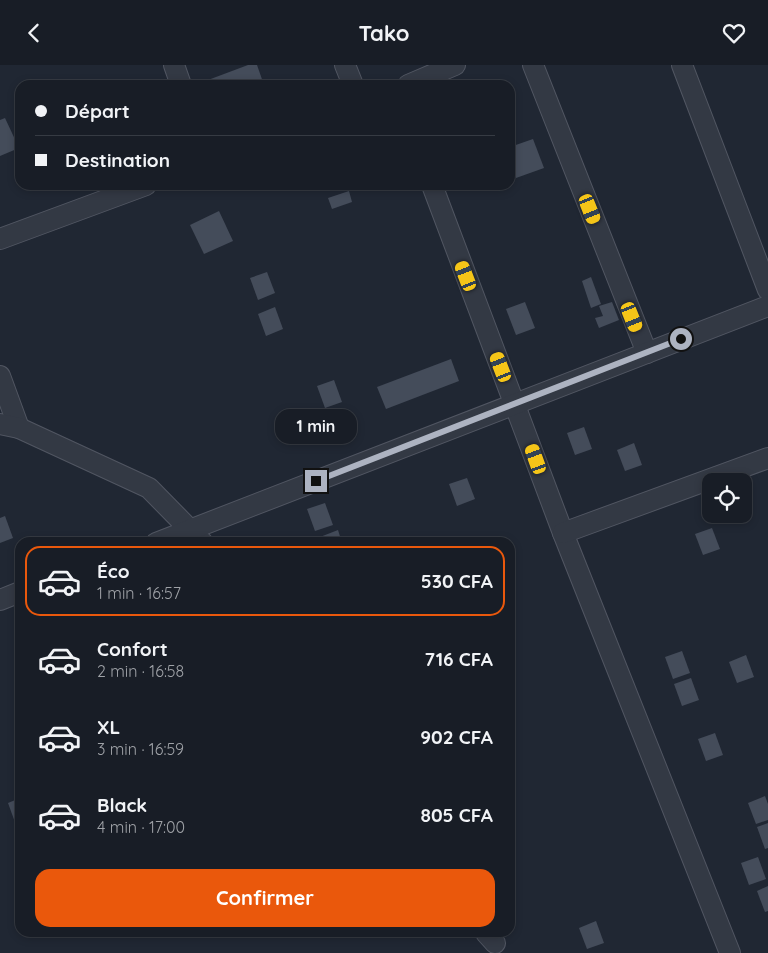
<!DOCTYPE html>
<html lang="fr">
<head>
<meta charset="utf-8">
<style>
	body { margin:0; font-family:Quicksand,sans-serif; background:#252a32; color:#f1f3f6; height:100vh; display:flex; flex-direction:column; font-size:19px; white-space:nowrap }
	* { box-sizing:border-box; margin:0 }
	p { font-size:16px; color:#9fa2a7 }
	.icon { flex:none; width:28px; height:28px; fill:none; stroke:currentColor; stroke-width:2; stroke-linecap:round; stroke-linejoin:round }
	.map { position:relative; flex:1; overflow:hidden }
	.sheet { position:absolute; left:15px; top:472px; width:500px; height:400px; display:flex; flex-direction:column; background:#181d26; border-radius:15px; box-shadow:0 2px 8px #0003,0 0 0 1px #363b43 }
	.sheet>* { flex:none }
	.guide { position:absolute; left:15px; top:15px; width:500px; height:110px; border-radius:15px; box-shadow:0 2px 8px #0003,0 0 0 1px #363b43; display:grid; align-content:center; height:110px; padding:0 20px; background:#181d26 }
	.buttons { position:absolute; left:702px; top:408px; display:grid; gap:10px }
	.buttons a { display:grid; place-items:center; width:50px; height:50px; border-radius:10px; background:#181d26; box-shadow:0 2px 8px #0003,0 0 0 1px #363b43; font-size:25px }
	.end { position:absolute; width:22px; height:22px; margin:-11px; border:6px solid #adb3c1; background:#111; box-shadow:0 0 0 2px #111 }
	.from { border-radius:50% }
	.bubble { position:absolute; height:35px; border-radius:15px; background:#181d26; box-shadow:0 2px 8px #0003,0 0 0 1px #363b43; font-size:16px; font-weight:800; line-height:35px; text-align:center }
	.car { position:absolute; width:15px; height:30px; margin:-15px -8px; border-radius:6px; box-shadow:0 0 4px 1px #0007; background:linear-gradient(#f5c518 24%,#345 0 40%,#f5c518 0 76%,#345 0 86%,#f5c518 0) }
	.guide b { display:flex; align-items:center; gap:18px; height:48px; font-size:19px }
	.guide b+b { border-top:1px solid #363b43 }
	.guide i { width:12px; height:12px; background:#f1f3f6 }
	ul { padding:9px 0 0; list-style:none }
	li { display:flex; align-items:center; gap:15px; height:70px; margin:0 10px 8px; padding:0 10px; border:2px solid transparent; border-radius:15px }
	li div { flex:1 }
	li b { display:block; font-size:19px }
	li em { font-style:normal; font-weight:800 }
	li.active { border-color:#ea580c }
	li>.icon { width:45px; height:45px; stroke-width:1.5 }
	.button { display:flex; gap:10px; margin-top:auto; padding:10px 20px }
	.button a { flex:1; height:58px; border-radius:15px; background:#ea580c; color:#fff; font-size:20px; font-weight:800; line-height:58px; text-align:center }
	header { display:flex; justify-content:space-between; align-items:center; height:65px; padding:0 20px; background:#181d26; font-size:22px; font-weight:800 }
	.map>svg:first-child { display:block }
</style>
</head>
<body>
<header><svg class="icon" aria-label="back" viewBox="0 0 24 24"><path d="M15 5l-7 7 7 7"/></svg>Tako<svg class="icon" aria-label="heart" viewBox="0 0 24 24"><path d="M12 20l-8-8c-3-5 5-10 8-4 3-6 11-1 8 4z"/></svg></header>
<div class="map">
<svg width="768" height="888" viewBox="0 0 768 888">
	<rect width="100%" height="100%" fill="#202733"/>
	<g fill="#444c5a">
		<polygon points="248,0 257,0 264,20 209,20 208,15"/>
		<polygon points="5,53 19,83 0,91 0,55"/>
		<polygon points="533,74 544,103 516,113 510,97 510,82"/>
		<polygon points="349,126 352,137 332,144 328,133"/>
		<polygon points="219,146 233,176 204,189 190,160"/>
		<polygon points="267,207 275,228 258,235 250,213"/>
		<polygon points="591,212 601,239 591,243 582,216"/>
		<polygon points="525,237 535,263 516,270 506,244"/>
		<polygon points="612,237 619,255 599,263 595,253 603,251 599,241"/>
		<polygon points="275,242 283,264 266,271 258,249"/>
		<polygon points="451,294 459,316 386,344 377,322"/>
		<polygon points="334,315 342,337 325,343 317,321"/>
		<polygon points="584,362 592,384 575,390 567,368"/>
		<polygon points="634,378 642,400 625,406 617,385"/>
		<polygon points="467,413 475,434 457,441 449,419"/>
		<polygon points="325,438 333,460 315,466 307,444"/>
		<polygon points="5,451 13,473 0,478 0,453"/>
		<polygon points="712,463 720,484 703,490 695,469"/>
		<polygon points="338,465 342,478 323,478 320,472"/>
		<polygon points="682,586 690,608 673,614 665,592"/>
		<polygon points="746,590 754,612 737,618 729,597"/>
		<polygon points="691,613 699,635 682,641 674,619"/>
		<polygon points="715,668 723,690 706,696 698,674"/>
		<polygon points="765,731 768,739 768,755 756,759 748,738"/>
		<polygon points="20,733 20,758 16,760 8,738"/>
		<polygon points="768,758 768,783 765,784 757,762"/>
		<polygon points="758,792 766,814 749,820 741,798"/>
		<polygon points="768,821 768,846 765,847 757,826"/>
		<polygon points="596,856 604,878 587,884 579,863"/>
	</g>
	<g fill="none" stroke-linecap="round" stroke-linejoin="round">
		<defs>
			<g id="minor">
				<polyline points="174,0 181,20"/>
				<polyline points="345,0 353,20"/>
				<polyline points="533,0 647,288"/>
				<polyline points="682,0 768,225"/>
				<polyline points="408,20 455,0"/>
				<polyline points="432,120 563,468 730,888"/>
				<polyline points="0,174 146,120"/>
				<polyline points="0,311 19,363"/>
				<polyline points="0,359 19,363 149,423 203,478"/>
				<polyline points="563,468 768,393"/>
				<polyline points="156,478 768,241"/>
				<polyline points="0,535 20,527"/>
				<polyline points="486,868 495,878"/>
			</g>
		</defs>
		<use href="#minor" stroke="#515662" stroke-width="22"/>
		<use href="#minor" stroke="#333944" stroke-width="20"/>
	</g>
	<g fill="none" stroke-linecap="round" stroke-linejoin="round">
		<polyline stroke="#adb3c1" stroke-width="6" points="316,416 681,274"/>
	</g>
</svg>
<div class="buttons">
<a><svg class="icon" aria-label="locate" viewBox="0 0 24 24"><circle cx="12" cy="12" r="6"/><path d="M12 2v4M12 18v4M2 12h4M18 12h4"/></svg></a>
</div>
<i class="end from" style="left:681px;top:274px"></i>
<i class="end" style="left:316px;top:416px"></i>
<div class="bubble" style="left:275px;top:344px;width:82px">1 min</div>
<i class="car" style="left:590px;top:144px;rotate:158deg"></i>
<i class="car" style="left:466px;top:211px;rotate:339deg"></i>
<i class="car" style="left:632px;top:252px;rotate:158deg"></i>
<i class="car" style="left:501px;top:302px;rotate:339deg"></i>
<i class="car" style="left:536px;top:394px;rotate:340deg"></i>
<div class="guide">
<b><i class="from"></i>Départ</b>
<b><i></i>Destination</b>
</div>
<section class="sheet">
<ul>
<li class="active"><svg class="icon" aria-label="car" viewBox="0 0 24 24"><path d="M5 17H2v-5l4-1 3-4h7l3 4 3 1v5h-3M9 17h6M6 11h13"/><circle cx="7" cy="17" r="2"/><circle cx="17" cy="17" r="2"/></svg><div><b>Éco</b><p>1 min · 16:57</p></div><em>530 CFA</em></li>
<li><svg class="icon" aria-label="car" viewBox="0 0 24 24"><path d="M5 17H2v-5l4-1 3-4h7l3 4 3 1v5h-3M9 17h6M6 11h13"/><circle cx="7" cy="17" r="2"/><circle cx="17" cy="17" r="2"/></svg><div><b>Confort</b><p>2 min · 16:58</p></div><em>716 CFA</em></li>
<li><svg class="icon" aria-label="car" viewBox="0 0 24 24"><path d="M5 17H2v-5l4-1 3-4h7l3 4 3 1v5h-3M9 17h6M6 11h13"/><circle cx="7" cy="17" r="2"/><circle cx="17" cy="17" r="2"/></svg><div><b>XL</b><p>3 min · 16:59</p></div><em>902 CFA</em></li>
<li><svg class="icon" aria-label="car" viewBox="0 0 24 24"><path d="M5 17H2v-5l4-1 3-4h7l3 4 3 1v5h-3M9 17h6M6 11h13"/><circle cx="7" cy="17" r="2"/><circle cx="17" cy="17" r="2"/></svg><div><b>Black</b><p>4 min · 17:00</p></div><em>805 CFA</em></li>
</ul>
<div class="button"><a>Confirmer</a></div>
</section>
</div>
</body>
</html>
